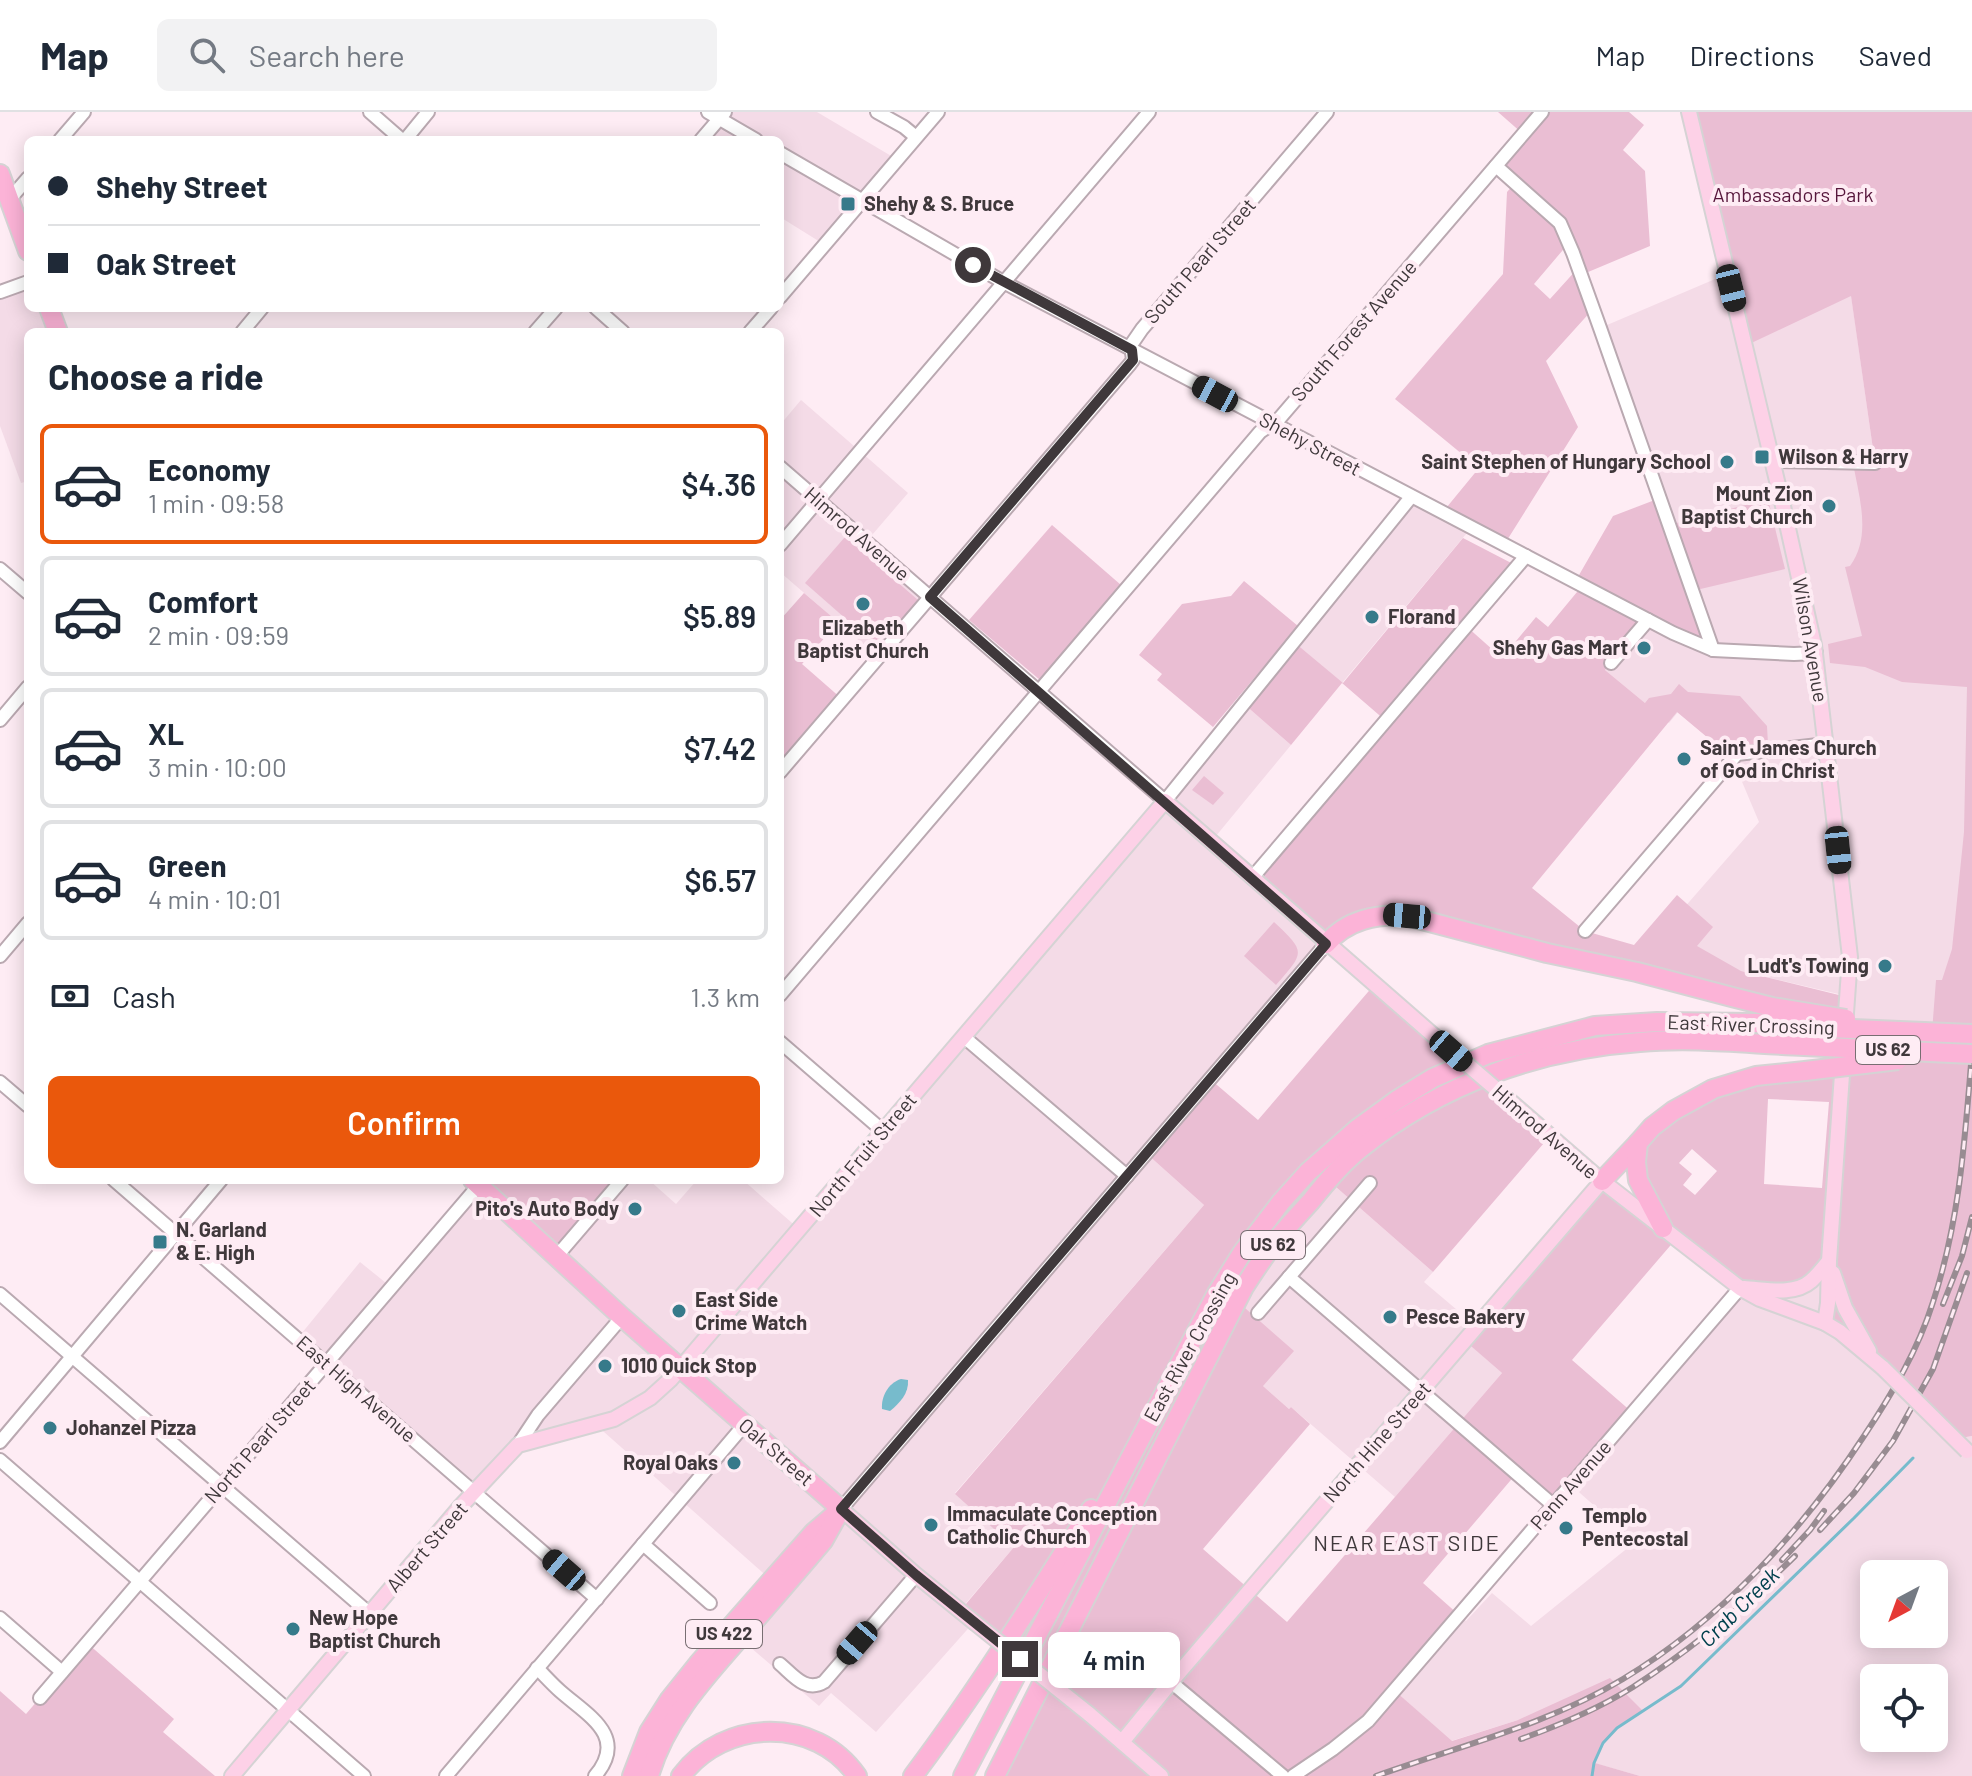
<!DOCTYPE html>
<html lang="en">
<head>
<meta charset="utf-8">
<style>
	body { margin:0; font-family:Barlow,sans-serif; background:#f2f2f3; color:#1f2937; height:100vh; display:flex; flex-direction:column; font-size:30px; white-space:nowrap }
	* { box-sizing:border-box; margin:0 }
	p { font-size:26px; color:#747a83 }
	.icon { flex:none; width:44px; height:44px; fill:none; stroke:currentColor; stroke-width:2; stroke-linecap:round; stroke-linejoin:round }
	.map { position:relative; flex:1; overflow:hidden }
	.side { position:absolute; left:24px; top:216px; width:760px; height:856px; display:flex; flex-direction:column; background:#fff; border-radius:12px; box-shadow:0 4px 20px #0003 }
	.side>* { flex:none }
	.hud { position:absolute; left:24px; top:24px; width:760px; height:176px; border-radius:12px; box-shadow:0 4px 20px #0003; display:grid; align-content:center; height:176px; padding:0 24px; background:#fff }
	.needle { width:52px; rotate:221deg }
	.controls { position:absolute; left:1860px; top:1448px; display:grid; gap:16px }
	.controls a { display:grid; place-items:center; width:88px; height:88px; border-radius:12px; background:#fff; box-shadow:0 4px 20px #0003; font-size:40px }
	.end { position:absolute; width:36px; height:36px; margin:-18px; border:10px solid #3f383b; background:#fff; box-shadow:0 0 0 4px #fff }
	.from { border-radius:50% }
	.bubble { position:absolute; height:56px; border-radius:12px; background:#fff; box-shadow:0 4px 20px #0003; font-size:26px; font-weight:600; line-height:56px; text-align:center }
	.car { position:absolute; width:24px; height:48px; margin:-24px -12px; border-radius:10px; box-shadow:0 0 6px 2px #0007; background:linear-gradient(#222 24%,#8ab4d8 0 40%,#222 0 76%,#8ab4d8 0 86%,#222 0) }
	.hud b { display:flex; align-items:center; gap:28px; height:76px; font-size:30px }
	.hud b+b { border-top:2px solid #e0e1e3 }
	.hud i { width:20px; height:20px; background:#1f2937 }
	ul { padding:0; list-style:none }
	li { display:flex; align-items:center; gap:24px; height:120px; margin:0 16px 12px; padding:0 8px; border:4px solid #e0e1e3; border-radius:12px }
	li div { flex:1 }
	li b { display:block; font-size:30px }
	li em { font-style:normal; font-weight:600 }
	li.on { border-color:#ea580c }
	li>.icon { width:72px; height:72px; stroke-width:1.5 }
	h2 { padding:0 24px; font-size:36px; line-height:96px }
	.pay { display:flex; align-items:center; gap:20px; height:88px; padding:0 24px; font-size:30px }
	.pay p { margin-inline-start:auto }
	.cta { display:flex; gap:16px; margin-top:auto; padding:16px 24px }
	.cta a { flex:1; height:92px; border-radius:12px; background:#ea580c; color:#fff; font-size:32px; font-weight:600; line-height:92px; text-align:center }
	header { display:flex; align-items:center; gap:48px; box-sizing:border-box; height:112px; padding:0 40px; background:#fff; border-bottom:2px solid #e0e1e3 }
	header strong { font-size:38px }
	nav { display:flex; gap:44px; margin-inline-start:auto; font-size:28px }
	.search { width:560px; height:72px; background:#f2f2f3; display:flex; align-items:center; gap:20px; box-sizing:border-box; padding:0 28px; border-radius:12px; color:#747a83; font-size:30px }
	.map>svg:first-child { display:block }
</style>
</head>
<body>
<header>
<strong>Map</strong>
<div class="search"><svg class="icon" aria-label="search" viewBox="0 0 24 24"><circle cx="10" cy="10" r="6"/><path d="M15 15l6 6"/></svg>Search here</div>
<nav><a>Map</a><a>Directions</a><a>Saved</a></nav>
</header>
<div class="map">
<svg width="1972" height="1664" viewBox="0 0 1972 1664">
	<rect width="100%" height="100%" fill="#feecf4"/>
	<g fill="#f4dbe7" fill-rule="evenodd">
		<polygon points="725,0 817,0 898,48 825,133 780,105 780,28 701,28"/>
		<polygon points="1727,162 1851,183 1875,351 1972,544 1972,922 1845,917 1847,884 1648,837 1759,710 1732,646 1678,600 1669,611 1605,558 1648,508 1712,538 1600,216"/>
		<polygon points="28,170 28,196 49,196 58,220 28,220 28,369 21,371 0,314 0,180"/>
		<polygon points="801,288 908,381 866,430 930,485 878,545 780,460 780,313"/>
		<polygon points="1411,385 1471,416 1342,571 1294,530"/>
		<polygon points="1244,592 1291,633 1211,730 1326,832 1147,1042 1204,1093 955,1381 1014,1435 960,1498 974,1510 876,1620 831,1581 819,1594 729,1517 771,1468 595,1312 518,1333 475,1380 297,1227 360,1150 391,1175 479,1073 649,1068 676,1092 697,1068 743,1068 799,1117"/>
		<polygon points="1328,1068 1433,1160 1424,1170 1476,1214 1465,1228 1502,1261 1395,1385 1291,1295 1289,1297 1263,1274 1236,1189"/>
		<path d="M1829 1149 1955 1327 1972 1324V1664H1640L1594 1651 1603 1631 1617 1616 1643 1599 1518 1608 1451 1629 1394 1578 1459 1503 1466 1509 1492 1481 1531 1514 1635 1430 1571 1373 1728 1189ZM1874 1462H1934V1522H1874ZM1874 1566H1934V1626H1874Z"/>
	</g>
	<g fill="#eabed3" fill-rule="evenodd">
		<path d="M1498 0H1629L1644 13 1623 38 1645 59 1650 134 1581 163 1593 197 1546 249 1578 315 1504 433 1442 401 1479 356 1395 287 1503 162 1507 80 1515 71 1496 54 1523 22ZM1568 132 1578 156 1550 187 1534 172Z"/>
		<path d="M1690 0H1972V1324L1955 1327 1825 1211 1829 1150 1811 1169 1740 1176 1676 1127 1572 1248 1633 1301 1553 1393 1516 1362 1423 1471 1459 1503 1394 1578 1452 1629 1518 1608 1610 1566 1643 1599 1617 1616 1603 1631 1595 1651 1640 1664H995L1045 1566 960 1499 1014 1435 955 1382 1204 1093 1147 1042 1210 967 1258 1008 1374 873 1550 1024 1433 1160 1328 1068 1237 1189 1294 1239 1263 1274 1289 1297 1291 1295 1310 1312 1203 1437 1287 1510 1502 1261 1464 1228 1602 1069 1661 1115 1640 1074 1638 1031 1713 977 1842 955 1845 917 1407 804 1332 825 1252 766 1386 609 1342 571 1291 633 1244 592 1294 530 1343 571 1463 426 1517 454 1466 514 1502 546 1536 505 1548 515 1582 474 1575 470 1613 404 1660 386 1669 413 1768 387 1785 457 1692 479 1713 538 1648 508 1605 558 1645 591 1649 586 1671 582 1679 572 1688 580 1740 584 1767 614 1768 632 1730 636 1726 641 1677 600 1532 776 1585 819 1634 833 1677 783 1713 815 1697 834 1741 859 1847 885 1844 906 1932 920 1936 868H1942L1952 837 1964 720 1967 575 1902 570 1865 555 1830 551 1828 532 1862 524 1845 455 1850 454C1872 424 1859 385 1853 351H1875L1851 184 1745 234ZM1768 987 1829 990 1822 1076 1764 1072ZM1692 1037 1717 1059 1695 1083 1683 1073 1692 1062 1679 1051Z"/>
		<polygon points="1052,413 1121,473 1040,568 969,508"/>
		<polygon points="845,425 918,488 878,535 805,471"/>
		<polygon points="1244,469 1298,514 1213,615 1157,568 1162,562 1139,543 1182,492 1231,484"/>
		<polygon points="804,481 838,510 802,552 842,587 780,660 780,508"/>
		<polygon points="1204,664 1224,681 1213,693 1192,678"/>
		<path d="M1274 810C1306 840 1305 840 1276 873L1244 844Z"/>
		<polygon points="473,1068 622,1068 556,1145"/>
		<polygon points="87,1531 174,1607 163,1620 215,1664 0,1664 0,1579 26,1602"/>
	</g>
	<path fill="#7bc" d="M901 1267 908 1268C909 1281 900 1291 890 1299L882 1297C881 1285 888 1271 901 1267Z"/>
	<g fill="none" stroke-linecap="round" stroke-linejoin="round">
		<polyline stroke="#7bc" stroke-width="3" points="1592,1664 1594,1651 1603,1631 1617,1616 1681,1574 1854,1406 1913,1346"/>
		<defs>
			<g id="minor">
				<polyline points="370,0 402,28"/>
				<polyline points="708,0 756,28"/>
				<polyline points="877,0 904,15 916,25"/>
				<polyline points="60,28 84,0"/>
				<polyline points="405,28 428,0"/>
				<polyline points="701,28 725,0"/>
				<polyline points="780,41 1005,171 1673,521 1713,538 1794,542 1816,541"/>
				<polyline points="1496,54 1560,111 1573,141 1600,216 1713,538"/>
				<polyline points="9,88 28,66"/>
				<polyline points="0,180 28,170"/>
				<polyline points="780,185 938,0"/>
				<polyline points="596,196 623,220"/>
				<polyline points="242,220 262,196"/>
				<polyline points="535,220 556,196"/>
				<polyline points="750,220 771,196"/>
				<polyline points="1772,349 1875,351"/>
				<polyline points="780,355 1165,689 1411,385"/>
				<polyline points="780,433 1149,0"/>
				<polyline points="0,457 28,481"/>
				<polyline points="1611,551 1648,508"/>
				<polyline points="0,608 28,575"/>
				<polyline points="780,660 1130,252 1133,248 1131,233 1142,217 1327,0"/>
				<polyline points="1252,766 1526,444"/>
				<polyline points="1585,819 1737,642 1827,632"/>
				<polyline points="0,844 28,811"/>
				<polyline points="780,883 1260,320 1279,307 1542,0"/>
				<polyline points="964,925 1127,1064"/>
				<polyline points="780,930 883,1019"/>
				<polyline points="0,970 28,994"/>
				<polyline points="114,1068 597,1487"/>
				<polyline points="556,1145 622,1068"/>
				<polyline points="1289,1165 1553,1393"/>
				<polyline points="0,1182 370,1502"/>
				<polyline points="1258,1201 1370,1071"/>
				<polyline points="0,1330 221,1068"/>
				<polyline points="518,1333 538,1303 622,1205"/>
				<polyline points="0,1348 364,1664"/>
				<polyline points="841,1397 1326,832"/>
				<polyline points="643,1432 710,1491"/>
				<polyline points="0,1506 62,1560"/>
				<path d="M780 1552C793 1563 806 1581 824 1570L916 1463"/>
				<path d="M537 1556C545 1564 552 1572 560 1579 587 1603 629 1624 595 1664"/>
				<polyline points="1171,1570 1283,1664"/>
				<polyline points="40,1586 479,1073"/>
				<polyline points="446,1664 745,1312"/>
				<polyline points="1293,1664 1333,1637 1368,1609 1740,1176"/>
			</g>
			<g id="major">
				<polyline points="1689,0 1783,394 1814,533 1850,845 1845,915"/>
				<polyline points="1510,989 1602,1069 1740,1176 1760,1187 1825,1211 1840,1220 1883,1256"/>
				<polyline points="1833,1161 1845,1196 1869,1239"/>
				<path d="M1744 1176C1765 1177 1794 1184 1811 1169 1817 1164 1823 1156 1829 1149"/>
				<polyline points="1825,1211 1828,1191 1829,1149 1843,948"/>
				<polyline points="841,1397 916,1463 974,1510"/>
				<polyline points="1089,1602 1161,1664"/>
				<polyline points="1122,1630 1171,1570 1602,1069"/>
				<polyline points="232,1664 460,1395 518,1333 614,1307 650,1286 671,1267 1165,689 1433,923"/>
			</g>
			<g id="highway">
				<polyline points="0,62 28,139"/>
				<polyline points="49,196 58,220"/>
				<path d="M1326 832C1348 807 1376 802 1407 804L1547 841 1637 860 1732 885 1772 895 1809 901"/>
				<polyline points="473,1068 622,1205 841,1397"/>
				<polyline points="1602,1069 1638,1031"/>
				<polyline points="1663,1116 1638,1068 1636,1050 1638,1031 1652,1015 1673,999 1713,977 1756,964 1805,959"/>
				<polyline points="632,1664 649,1620 670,1587 698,1552 814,1420 841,1397"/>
				<path d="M649 1664C665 1608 705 1565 743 1522 770 1491 797 1460 823 1429L836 1406"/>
				<path d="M681 1664C724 1606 816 1604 857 1664"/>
				<path d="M913 1664C977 1579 1034 1488 1091 1397"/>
				<polyline points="963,1664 1217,1181 1242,1141 1281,1090 1308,1060 1357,1017 1397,988 1433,966 1488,942 1595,914 1657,910 1757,911 1805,915"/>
				<path d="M995 1664 1244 1175C1255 1158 1266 1141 1279 1125 1289 1113 1300 1101 1311 1089 1326 1070 1342 1051 1361 1036 1441 972 1539 937 1640 930 1695 925 1750 932 1804 934"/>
			</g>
		</defs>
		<use href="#minor" stroke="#baa9b1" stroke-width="16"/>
		<use href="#major" stroke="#d5d3d4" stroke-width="18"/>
		<use href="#highway" stroke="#d5d3d4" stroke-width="22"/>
		<use href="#minor" stroke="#fff" stroke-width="12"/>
		<use href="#major" stroke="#fdd1e7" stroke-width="14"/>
		<use href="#highway" stroke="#fcb3d7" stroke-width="18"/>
		<defs>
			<g id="rail">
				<polyline points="1943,1192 1962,1144 1972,1105"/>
				<polyline points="1820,1418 1854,1381 1893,1329 1933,1257 1967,1161"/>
				<polyline points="1782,1448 1810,1418 1824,1399"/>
				<path d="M1521 1627C1560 1613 1598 1597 1633 1575 1692 1537 1745 1493 1795 1444"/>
				<path d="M1376 1664C1459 1634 1547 1613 1623 1567 1721 1508 1802 1419 1864 1324 1892 1282 1918 1238 1933 1190 1960 1108 1965 1025 1972 940"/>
			</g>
		</defs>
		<use href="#rail" stroke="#988c92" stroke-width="6"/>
		<use href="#rail" stroke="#feecf4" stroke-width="3" stroke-dasharray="9" stroke-linecap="butt"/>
		<defs>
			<g id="major-bridge">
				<polyline points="1433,923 1510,989"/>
				<polyline points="1883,1256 1967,1339"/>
				<polyline points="974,1510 1089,1602"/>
			</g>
			<g id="highway-bridge">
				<polyline points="1809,901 1846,907"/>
				<polyline points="1805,915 1972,922"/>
				<polyline points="1804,934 1972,942"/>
				<polyline points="1805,959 1898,948"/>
			</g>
		</defs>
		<use href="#major-bridge" stroke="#d5d3d4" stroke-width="18" stroke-linecap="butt"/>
		<use href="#highway-bridge" stroke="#d5d3d4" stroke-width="22" stroke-linecap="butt"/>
		<use href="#major-bridge" stroke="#fdd1e7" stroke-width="14"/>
		<use href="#highway-bridge" stroke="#fcb3d7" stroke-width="18"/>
	</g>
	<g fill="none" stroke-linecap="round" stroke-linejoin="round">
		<polyline stroke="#3f383b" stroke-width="10" points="973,153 1132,238 1133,248 930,485 1326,832 841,1397 916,1463 1020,1547"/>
	</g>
	<g fill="#367a8a" stroke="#feecf4" stroke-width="3">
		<rect x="840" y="84" width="16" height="16" rx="4"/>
		<rect x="1754" y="337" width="16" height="16" rx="4"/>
		<circle cx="1727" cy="350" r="8"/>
		<circle cx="1829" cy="394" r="8"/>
		<circle cx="863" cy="492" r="8"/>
		<circle cx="1372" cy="505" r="8"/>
		<circle cx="1644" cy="536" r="8"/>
		<circle cx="1684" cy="647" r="8"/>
		<circle cx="1885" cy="854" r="8"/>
		<circle cx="635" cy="1097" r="8"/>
		<rect x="152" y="1122" width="16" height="16" rx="4"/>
		<circle cx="679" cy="1199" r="8"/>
		<circle cx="1390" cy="1205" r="8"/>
		<circle cx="605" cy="1254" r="8"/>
		<circle cx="50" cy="1316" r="8"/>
		<circle cx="734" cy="1351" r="8"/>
		<circle cx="931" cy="1413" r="8"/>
		<circle cx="1566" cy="1416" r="8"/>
		<circle cx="293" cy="1517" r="8"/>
	</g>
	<g text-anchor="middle" stroke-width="8" stroke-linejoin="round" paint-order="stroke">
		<g fill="#feecf4" stroke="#786e72" stroke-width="2">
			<rect x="1856" y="924" width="64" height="28" rx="6"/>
			<rect x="1241" y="1119" width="64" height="28" rx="6"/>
			<rect x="686" y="1508" width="76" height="28" rx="6"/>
		</g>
		<g font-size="18" font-weight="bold" fill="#3f383b">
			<text x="1888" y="944">US 62</text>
			<text x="1273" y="1139">US 62</text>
			<text x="724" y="1528">US 422</text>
		</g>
		<g font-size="20" fill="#57173c" stroke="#feecf4">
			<text x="1793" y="90">Ambassadors Park</text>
		</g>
		<g font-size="20" font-weight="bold" fill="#3f383b" stroke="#feecf4" text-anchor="start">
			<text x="864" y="99">Shehy &amp; S. Bruce</text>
			<text x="1778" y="352">Wilson &amp; Harry</text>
			<text x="1711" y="357" text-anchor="end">Saint Stephen of Hungary School</text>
			<text x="1813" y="389" text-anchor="end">Mount Zion<tspan x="1813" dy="23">Baptist Church</tspan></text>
			<text x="1388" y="512">Florand</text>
			<text x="863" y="523" text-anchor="middle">Elizabeth<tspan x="863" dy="23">Baptist Church</tspan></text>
			<text x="1628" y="543" text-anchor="end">Shehy Gas Mart</text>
			<text x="1700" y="643">Saint James Church<tspan x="1700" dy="23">of God in Christ</tspan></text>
			<text x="1869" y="861" text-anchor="end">Ludt's Towing</text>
			<text x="619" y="1104" text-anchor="end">Pito's Auto Body</text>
			<text x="176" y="1125">N. Garland<tspan x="176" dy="23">&amp; E. High</tspan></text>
			<text x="695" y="1195">East Side<tspan x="695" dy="23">Crime Watch</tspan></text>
			<text x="1406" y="1212">Pesce Bakery</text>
			<text x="621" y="1261">1010 Quick Stop</text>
			<text x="66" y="1323">Johanzel Pizza</text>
			<text x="718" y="1358" text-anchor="end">Royal Oaks</text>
			<text x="947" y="1409">Immaculate Conception<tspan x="947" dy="23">Catholic Church</tspan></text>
			<text x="1582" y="1411">Templo<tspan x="1582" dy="23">Pentecostal</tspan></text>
			<text x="309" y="1513">New Hope<tspan x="309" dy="23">Baptist Church</tspan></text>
		</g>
		<g font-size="20" fill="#3f383b" stroke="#feecf4">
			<text transform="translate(1200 149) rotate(-49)" y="7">South Pearl Street</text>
			<text transform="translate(1354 219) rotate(-49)" y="7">South Forest Avenue</text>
			<text transform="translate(1310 332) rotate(28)" y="7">Shehy Street</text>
			<text transform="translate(857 422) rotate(41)" y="7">Himrod Avenue</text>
			<text transform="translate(1810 528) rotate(80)" y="7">Wilson Avenue</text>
			<text transform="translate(1751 913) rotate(2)" y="7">East River Crossing</text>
			<text transform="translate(1545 1020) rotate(41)" y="7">Himrod Avenue</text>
			<text transform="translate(863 1043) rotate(-50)" y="7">North Fruit Street</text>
			<text transform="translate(1190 1235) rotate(-61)" y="7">East River Crossing</text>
			<text transform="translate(356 1277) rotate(41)" y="7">East High Avenue</text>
			<text transform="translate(260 1329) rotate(-49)" y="7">North Pearl Street</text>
			<text transform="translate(1377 1330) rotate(-49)" y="7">North Hine Street</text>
			<text transform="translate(776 1340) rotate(41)" y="7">Oak Street</text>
			<text transform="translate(1571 1373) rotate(-49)" y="7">Penn Avenue</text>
			<text transform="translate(427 1435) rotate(-49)" y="7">Albert Street</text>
		</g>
		<g font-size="22" letter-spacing="2" fill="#3f383b" stroke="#feecf4">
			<text x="1407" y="1439">NEAR EAST SIDE</text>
		</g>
		<g font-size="22" font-style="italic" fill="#00404d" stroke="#feecf4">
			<text transform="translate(1739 1495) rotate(-45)" y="8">Crab Creek</text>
		</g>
	</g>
</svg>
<div class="controls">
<a><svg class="needle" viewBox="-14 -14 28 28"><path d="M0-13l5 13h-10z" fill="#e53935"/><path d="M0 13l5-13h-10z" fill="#747a83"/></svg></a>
<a><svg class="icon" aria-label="locate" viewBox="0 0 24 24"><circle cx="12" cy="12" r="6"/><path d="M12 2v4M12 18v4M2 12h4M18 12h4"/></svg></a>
</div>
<i class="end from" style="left:973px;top:153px"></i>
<i class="end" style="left:1020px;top:1547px"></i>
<div class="bubble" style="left:1048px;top:1520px;width:132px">4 min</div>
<i class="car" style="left:1731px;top:176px;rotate:166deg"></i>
<i class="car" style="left:1215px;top:282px;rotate:298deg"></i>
<i class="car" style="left:1838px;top:738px;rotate:174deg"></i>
<i class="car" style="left:1407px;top:804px;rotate:275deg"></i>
<i class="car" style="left:1451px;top:939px;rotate:131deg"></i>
<i class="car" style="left:564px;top:1458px;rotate:311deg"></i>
<i class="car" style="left:857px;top:1531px;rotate:221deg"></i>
<div class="hud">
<b><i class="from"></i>Shehy Street</b>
<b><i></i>Oak Street</b>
</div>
<section class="side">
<h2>Choose a ride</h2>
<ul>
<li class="on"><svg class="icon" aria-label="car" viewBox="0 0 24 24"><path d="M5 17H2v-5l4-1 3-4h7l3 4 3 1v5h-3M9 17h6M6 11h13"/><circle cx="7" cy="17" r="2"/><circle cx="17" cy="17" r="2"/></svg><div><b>Economy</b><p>1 min · 09:58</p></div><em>$4.36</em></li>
<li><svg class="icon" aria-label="car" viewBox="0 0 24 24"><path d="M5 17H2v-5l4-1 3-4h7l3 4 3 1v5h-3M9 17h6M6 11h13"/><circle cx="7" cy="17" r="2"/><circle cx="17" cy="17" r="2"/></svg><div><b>Comfort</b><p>2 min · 09:59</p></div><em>$5.89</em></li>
<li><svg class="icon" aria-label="car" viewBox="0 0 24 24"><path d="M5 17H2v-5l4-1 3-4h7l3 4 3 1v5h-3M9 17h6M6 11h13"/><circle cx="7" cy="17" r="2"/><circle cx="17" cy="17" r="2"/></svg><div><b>XL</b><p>3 min · 10:00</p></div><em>$7.42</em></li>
<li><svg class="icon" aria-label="car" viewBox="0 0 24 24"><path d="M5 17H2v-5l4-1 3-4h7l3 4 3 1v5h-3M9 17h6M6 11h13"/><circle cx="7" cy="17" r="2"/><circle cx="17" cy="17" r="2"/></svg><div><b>Green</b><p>4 min · 10:01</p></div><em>$6.57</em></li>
</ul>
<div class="pay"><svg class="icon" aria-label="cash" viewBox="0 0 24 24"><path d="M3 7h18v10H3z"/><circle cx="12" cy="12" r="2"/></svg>Cash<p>1.3 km</p></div>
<div class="cta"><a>Confirm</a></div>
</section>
</div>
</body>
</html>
